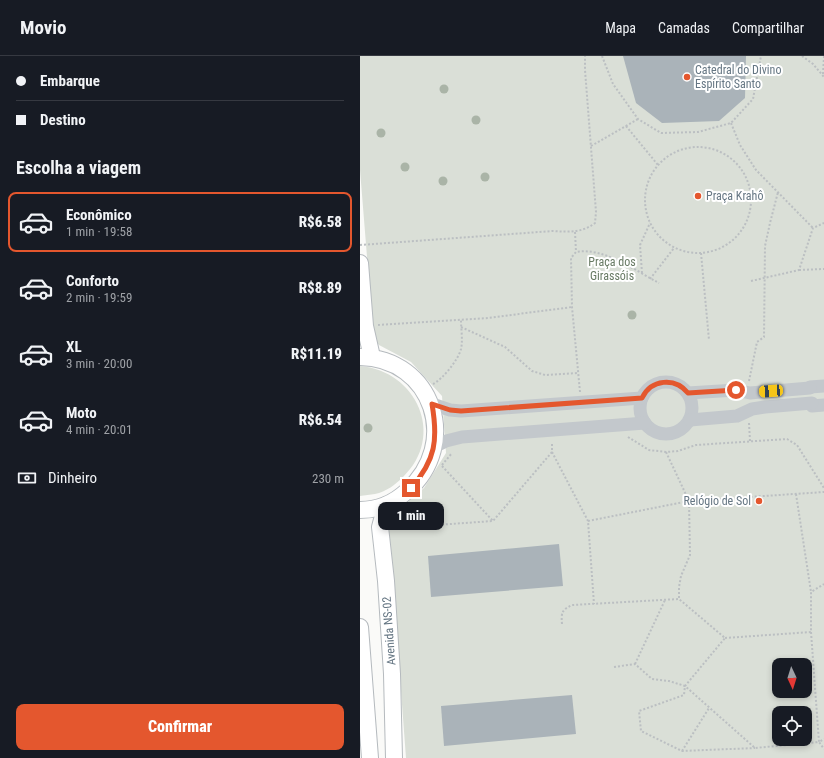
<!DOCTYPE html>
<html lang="pt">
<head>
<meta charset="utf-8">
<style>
	body { margin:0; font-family:"Roboto Condensed",sans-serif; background:#20242c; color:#f1f3f6; height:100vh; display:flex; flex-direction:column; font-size:15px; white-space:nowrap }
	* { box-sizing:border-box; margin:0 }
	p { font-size:13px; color:#9ea1a6 }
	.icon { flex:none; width:22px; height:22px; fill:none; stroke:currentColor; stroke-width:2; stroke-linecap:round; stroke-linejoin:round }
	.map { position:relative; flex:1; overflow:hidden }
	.drawer { display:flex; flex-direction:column; background:#171b24; width:360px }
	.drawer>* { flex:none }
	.hud { display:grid; align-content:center; height:88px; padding:0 16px; background:#171b24 }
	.needle { width:26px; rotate:176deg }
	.tools { position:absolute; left:412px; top:602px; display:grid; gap:8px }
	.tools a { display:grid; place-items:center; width:40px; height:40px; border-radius:8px; background:#171b24; box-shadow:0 2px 6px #0003; font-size:20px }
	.end { position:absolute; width:18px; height:18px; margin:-9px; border:5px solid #e4572e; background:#fff; box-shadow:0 0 0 2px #fff }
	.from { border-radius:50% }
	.bubble { position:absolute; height:28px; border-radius:8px; background:#171b24; box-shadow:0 2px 6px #0003; font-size:13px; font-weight:800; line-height:28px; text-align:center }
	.car { position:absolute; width:12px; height:24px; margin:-12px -6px; border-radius:5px; box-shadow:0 0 3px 1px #0007; background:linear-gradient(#f5c518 24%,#345 0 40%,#f5c518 0 76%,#345 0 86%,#f5c518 0) }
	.hud b { display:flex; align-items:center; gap:14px; height:38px; font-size:15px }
	.hud b+b { border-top:1px solid #363941 }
	.hud i { width:10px; height:10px; background:#f1f3f6 }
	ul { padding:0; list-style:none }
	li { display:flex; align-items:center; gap:12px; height:60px; margin:0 8px 6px; padding:0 8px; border:2px solid transparent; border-radius:8px }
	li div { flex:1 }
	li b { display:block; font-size:15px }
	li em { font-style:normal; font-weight:800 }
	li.selected { border-color:#e4572e }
	li>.icon { width:36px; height:36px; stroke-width:1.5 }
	h2 { padding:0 16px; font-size:18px; line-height:48px }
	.pay { display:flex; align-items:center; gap:10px; height:44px; padding:0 16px; font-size:15px }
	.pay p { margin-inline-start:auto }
	.action { display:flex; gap:8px; margin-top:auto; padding:8px 16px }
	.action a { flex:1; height:46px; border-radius:8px; background:#e4572e; color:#fff; font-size:16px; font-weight:800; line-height:46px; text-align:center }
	header { display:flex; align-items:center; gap:24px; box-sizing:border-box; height:56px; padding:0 20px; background:#171b24; border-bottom:1px solid #363941 }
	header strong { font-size:19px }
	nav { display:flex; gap:22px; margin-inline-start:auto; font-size:14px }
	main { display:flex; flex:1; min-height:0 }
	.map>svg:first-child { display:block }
</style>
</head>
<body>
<header>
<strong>Movio</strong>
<nav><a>Mapa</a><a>Camadas</a><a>Compartilhar</a></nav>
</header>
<main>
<section class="drawer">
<div class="hud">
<b><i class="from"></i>Embarque</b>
<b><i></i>Destino</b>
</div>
<h2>Escolha a viagem</h2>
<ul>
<li class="selected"><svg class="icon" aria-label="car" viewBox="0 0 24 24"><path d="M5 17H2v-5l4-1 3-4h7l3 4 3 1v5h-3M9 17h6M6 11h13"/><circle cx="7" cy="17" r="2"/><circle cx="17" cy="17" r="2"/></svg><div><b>Econômico</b><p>1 min · 19:58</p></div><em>R$6.58</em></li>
<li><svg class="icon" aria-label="car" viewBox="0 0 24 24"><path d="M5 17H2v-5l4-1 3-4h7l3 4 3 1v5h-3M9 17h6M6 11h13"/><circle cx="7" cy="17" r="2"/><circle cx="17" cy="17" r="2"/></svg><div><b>Conforto</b><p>2 min · 19:59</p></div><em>R$8.89</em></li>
<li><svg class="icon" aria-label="car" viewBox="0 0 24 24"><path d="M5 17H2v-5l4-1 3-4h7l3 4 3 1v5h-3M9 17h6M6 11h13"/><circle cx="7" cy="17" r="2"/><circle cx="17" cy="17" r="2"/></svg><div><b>XL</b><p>3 min · 20:00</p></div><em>R$11.19</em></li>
<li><svg class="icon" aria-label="car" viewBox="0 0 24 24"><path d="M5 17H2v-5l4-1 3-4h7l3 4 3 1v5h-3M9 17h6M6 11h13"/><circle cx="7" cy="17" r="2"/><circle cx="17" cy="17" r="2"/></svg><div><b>Moto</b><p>4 min · 20:01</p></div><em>R$6.54</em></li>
</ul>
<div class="pay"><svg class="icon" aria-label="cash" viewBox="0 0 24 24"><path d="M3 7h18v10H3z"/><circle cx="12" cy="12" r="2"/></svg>Dinheiro<p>230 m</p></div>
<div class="action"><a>Confirmar</a></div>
</section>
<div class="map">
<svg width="464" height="702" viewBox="0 0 464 702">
	<rect width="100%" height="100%" fill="#fafaf8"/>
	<g fill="#dadfd7" fill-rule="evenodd">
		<path d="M0 0H464V702H46L29 474 34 458 64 432 86 397 82 340 51 306 19 289 15 284 13 275 0 114ZM419 609H445V635H419ZM419 657H445V683H419Z"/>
		<path d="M0 310C57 315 86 380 43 421 36 428 26 436 15 438 10 439 5 439 0 440Z"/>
	</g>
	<g fill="#aab3b9">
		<polygon points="263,0 386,0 385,42 359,65 302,67 276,47"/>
		<polygon points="199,488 203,530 71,541 68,500"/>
		<polygon points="212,639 216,678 84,690 81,650"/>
	</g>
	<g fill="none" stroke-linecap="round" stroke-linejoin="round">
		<defs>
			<g id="major">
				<polyline points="0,207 5,270 12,301"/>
				<path d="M0 301C73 302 101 388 47 435 34 447 18 454 0 454"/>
				<polyline points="26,449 20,471 26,525 32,618 34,702"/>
				<polyline points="0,571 10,702"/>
			</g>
		</defs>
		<use href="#major" stroke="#b5babe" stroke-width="18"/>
		<g stroke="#bbbfc2" stroke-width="2" stroke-dasharray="2 2" stroke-linecap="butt">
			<polyline points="242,0 253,28 278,63 301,77 338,76 371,67 393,43 401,0"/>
			<polyline points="442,0 453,8 464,21"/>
			<polyline points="463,18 464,0"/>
			<polyline points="371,67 380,89 396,114 453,172"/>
			<polyline points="266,70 298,109"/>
			<polyline points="231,90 278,63"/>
			<circle cx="338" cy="144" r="53"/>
			<polyline points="215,176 216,196"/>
			<path d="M0 189 193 175C209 176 222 177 235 167L236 156 225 14V0"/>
			<polyline points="341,197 349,284"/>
			<polyline points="439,214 464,213"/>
			<polyline points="282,217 280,189 290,167"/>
			<polyline points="290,223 314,192"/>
			<polyline points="391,225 439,214 453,172 464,167"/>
			<polyline points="18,269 128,262 212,251"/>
			<polyline points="101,271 145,291 172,315 185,319 218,317"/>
			<polyline points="389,325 397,286 404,281 405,190 410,167 418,136"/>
			<path d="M73 328C83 323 98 304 101 293 103 284 101 273 101 264"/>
			<path d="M220 336 212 251 211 202 216 196C244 191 274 214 299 227"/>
			<polyline points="389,367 390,385"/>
			<polyline points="268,381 289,394 306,396 318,395 336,389 427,383 437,389 464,432"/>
			<polyline points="192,396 228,465 234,548"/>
			<polyline points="306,396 329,445 464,436"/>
			<polyline points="82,409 92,397"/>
			<polyline points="82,410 133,465"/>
			<polyline points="436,438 451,536"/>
			<polyline points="228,465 329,445 330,499 321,520 319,531 319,543 365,582 325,630 395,692 459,686 464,693"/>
			<polyline points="34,472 133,465 192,396 192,387"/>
			<path d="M202 568C201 556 202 554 212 549L319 543"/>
			<polyline points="451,576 459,686 464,683"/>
			<polyline points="365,582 451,576 451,536 464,528"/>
			<polyline points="275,608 305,544"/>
			<polyline points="254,611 275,608 292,623 309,625 325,630 324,639 279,655 281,675 322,695 395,692"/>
			<polyline points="322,695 349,652"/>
		</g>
		<g stroke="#c3c8cc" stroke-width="13">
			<circle cx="306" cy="352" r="26"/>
			<polyline points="450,331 464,330"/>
			<polyline points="328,337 376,334 390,337 450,332"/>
			<polyline points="72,348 90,354 101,355 282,342"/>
			<polyline points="452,350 464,349"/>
			<polyline points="330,364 377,360 392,353 405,351 452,347"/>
			<polyline points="74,391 86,385 102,381 285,367"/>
		</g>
		<use href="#major" stroke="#fff" stroke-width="16"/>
	</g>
	<g fill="#aab4a7">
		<circle cx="84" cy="33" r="4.5"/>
		<circle cx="116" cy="64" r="4.5"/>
		<circle cx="21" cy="77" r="4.5"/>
		<circle cx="45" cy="111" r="4.5"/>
		<circle cx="125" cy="121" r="4.5"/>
		<circle cx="83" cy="125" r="4.5"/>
		<circle cx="272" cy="259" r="4.5"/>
		<circle cx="8" cy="372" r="4.5"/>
	</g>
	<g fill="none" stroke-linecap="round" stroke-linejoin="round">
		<path stroke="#e4572e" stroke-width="5" d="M51 432C76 404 78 383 72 348L90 354 101 355 282 342C291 323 315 321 328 337L376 334"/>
	</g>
	<g fill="#e4572e" stroke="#fff" stroke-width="1.5">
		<circle cx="327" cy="21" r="4"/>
		<circle cx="338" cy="140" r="4"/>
		<circle cx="399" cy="445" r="4"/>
	</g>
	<g text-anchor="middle" stroke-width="4" stroke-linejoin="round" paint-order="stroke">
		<g font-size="12" fill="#657683" stroke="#fff" text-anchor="start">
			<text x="335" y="18">Catedral do Divino<tspan x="335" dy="14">Espírito Santo</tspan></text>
			<text x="346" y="144">Praça Krahô</text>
			<text x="391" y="449" text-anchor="end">Relógio de Sol</text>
		</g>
		<g font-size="12" fill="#687a64" stroke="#fff">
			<text x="252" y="210">Praça dos<tspan x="252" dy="14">Girassóis</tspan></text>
		</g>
		<g font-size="12" fill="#657683" stroke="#fff">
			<text transform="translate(29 575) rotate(-94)" y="4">Avenida NS-02</text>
		</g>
	</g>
</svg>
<div class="tools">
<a><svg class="needle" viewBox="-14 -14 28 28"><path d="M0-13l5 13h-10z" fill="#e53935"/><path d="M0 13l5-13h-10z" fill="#9ea1a6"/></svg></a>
<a><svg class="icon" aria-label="locate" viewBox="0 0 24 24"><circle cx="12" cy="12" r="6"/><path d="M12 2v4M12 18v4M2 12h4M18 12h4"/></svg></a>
</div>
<i class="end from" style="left:376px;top:334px"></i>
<i class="end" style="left:51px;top:432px"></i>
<div class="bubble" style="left:18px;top:446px;width:66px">1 min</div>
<i class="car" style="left:411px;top:335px;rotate:266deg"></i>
</div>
</main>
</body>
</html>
